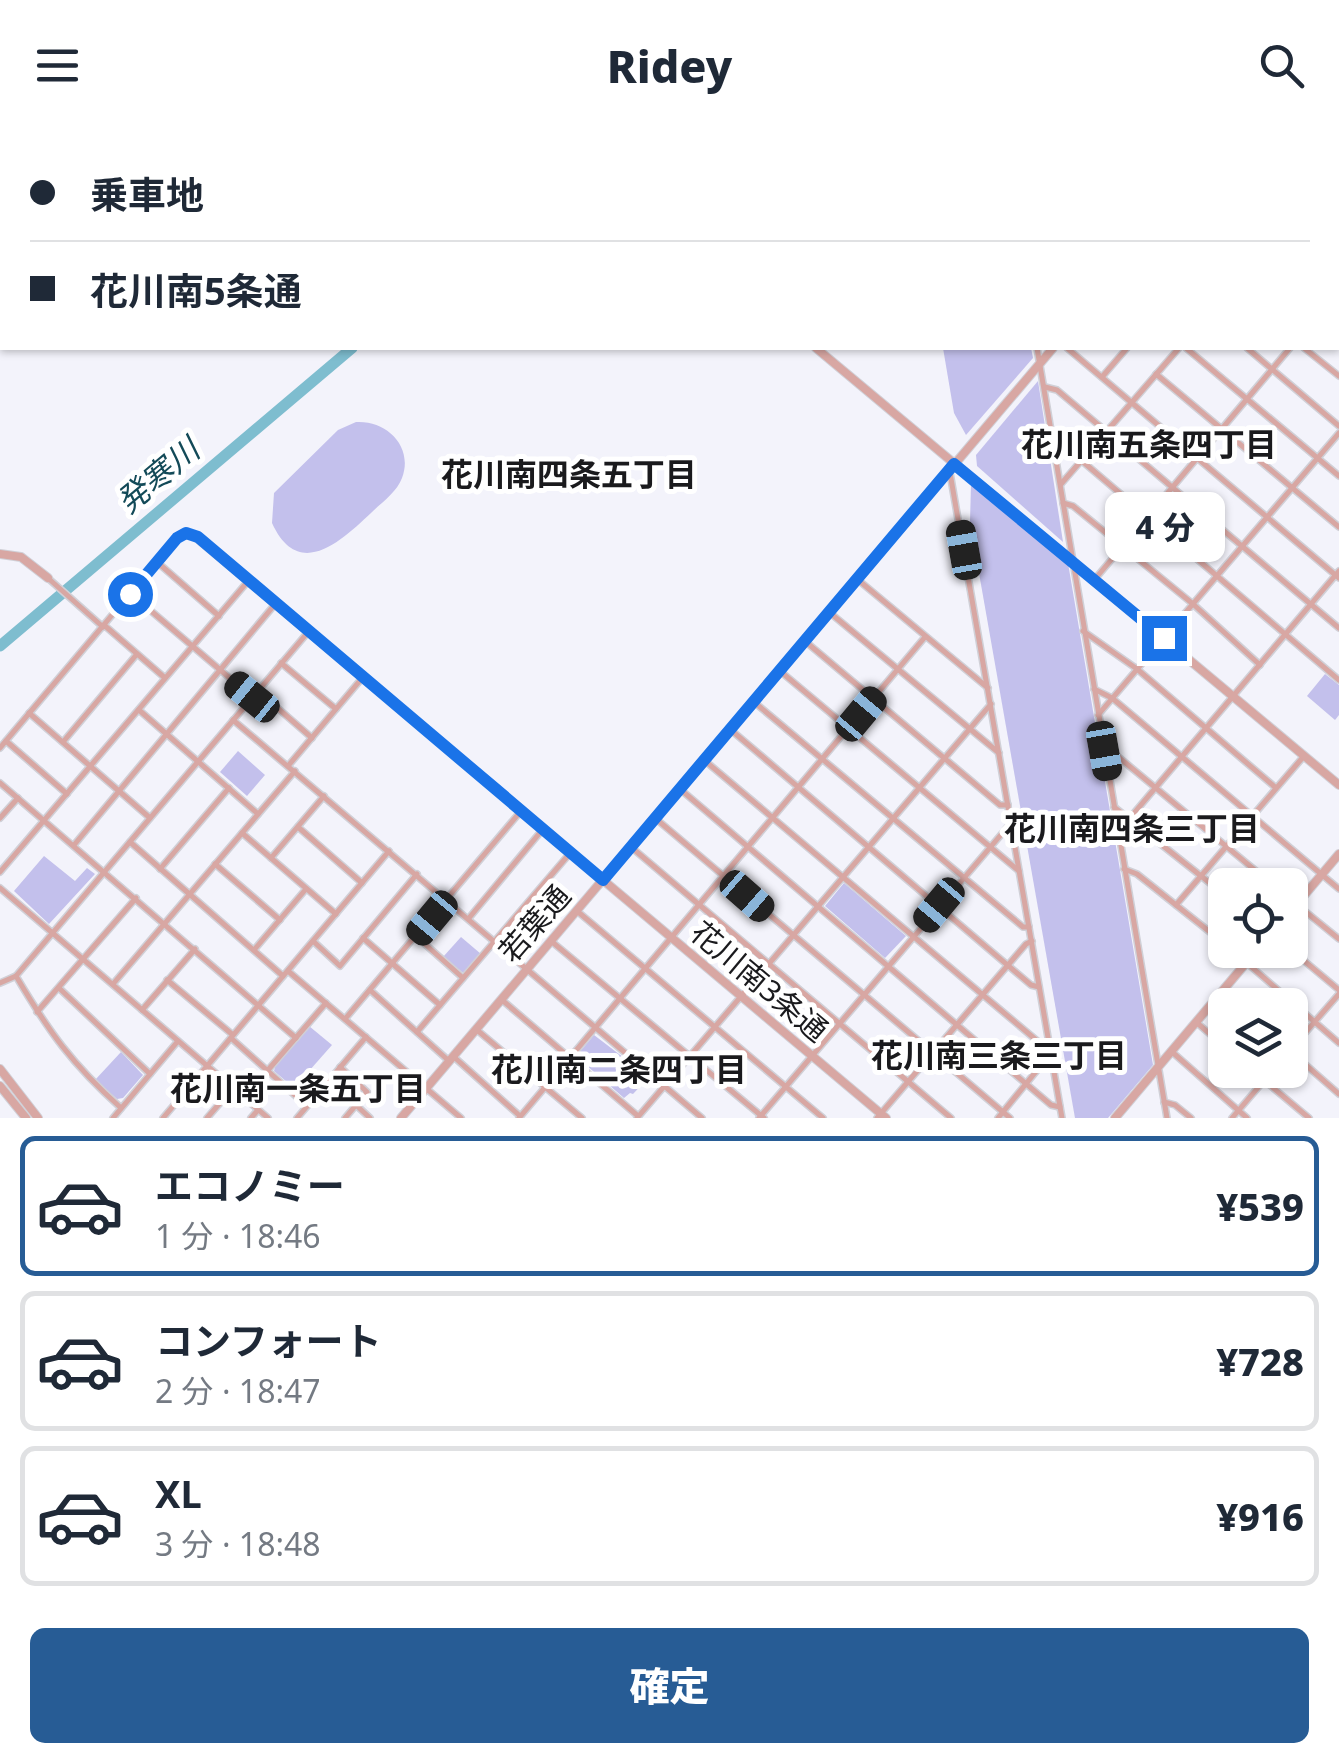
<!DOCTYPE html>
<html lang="ja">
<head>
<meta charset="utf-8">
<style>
	body { margin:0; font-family:"Noto Sans","Noto Sans JP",sans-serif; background:#f2f2f3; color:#1f2937; height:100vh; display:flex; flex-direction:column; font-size:38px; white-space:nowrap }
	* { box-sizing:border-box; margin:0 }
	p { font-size:32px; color:#747a83 }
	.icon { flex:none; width:55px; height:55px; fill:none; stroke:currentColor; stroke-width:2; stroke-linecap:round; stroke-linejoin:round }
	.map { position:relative; height:988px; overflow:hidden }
	.sheet { display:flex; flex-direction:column; background:#fff; flex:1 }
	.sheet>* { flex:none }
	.hud { position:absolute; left:0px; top:0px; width:1340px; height:220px; box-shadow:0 2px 8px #0004; display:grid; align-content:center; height:220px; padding:0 30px; background:#fff }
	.buttons { position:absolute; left:1208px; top:738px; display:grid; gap:20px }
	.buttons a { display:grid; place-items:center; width:100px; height:100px; border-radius:15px; background:#fff; box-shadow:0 2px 8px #0004; font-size:50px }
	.end { position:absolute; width:45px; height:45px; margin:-22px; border:12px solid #1a73e8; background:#fff; box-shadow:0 0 0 5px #fff }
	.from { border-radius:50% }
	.bubble { position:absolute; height:70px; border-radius:15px; background:#fff; box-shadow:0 2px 8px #0004; font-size:32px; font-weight:800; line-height:70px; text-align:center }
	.car { position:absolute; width:30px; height:60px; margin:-30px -15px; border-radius:12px; box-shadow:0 0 8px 2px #0007; background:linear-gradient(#222 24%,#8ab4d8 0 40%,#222 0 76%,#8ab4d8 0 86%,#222 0) }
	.hud b { display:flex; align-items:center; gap:35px; height:95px; font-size:38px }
	.hud b+b { border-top:2px solid #e0e1e3 }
	.hud i { width:25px; height:25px; background:#1f2937 }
	ul { padding:18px 0 0; list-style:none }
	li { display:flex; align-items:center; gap:30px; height:140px; margin:0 20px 15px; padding:0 10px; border:5px solid #e0e1e3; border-radius:15px }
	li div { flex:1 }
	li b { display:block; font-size:38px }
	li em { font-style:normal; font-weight:800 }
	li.on { border-color:#275c95 }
	li>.icon { width:90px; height:90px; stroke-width:1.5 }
	.primary-button { display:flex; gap:20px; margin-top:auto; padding:20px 30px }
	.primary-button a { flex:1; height:115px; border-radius:15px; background:#275c95; color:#fff; font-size:40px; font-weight:800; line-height:115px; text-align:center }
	header { display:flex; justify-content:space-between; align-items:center; height:130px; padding:0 30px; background:#fff; font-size:45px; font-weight:800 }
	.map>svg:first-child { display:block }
</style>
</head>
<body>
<header><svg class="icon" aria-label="menu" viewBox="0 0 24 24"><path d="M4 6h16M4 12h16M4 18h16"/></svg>Ridey<svg class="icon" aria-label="search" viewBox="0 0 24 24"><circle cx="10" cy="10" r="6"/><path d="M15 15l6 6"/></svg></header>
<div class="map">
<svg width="1339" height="988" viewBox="0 0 1339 988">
	<rect width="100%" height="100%" fill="#f3f3fb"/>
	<g fill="#c3c0ec">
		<polygon points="943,218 1031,218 1033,228 966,305 954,283"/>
		<polygon points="1038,251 1063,412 977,336 976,325"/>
		<path d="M356 292C386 290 414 316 402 348 397 362 382 372 371 383 342 410 299 452 272 393L274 363 338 300Z"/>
		<polygon points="971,355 1068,433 1153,935 1108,988 1075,988 970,392"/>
		<polygon points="1325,544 1339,555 1339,585 1335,590 1307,566"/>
		<polygon points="238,621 265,645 247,666 220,642"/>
		<polygon points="44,726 75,751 87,738 95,744 49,794 14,761"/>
		<polygon points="844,753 906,806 885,828 825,776"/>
		<polygon points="461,807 481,824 466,842 462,842 443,827"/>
		<polygon points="309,896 332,915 294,958 274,941 275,937"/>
		<polygon points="594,905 649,947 633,964 630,963 624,968 578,928 578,924"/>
		<polygon points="121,922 143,945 123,968 117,969 95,950"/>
	</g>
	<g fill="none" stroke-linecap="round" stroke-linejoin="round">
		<g stroke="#7ebdcf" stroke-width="11">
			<polyline points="569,2 571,0"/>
			<polyline points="0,516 352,218"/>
		</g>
		<defs>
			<g id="minor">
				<polyline points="815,0 818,2"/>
				<polyline points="875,0 878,2"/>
				<polyline points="1001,0 1001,2"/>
				<polyline points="1181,0 1184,2"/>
				<polyline points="1302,0 1305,2"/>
				<polyline points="772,2 774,0"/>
				<polyline points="831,2 833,0"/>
				<polyline points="1321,2 1323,0"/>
				<polyline points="1338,30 1339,32"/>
				<polyline points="1338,52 1339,51"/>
				<polyline points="1338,91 1339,92"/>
				<polyline points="1338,142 1339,143"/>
				<polyline points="1338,163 1339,161"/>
				<polyline points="1338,193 1339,194"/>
				<polyline points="1037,218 1167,988"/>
				<polyline points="1067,218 1339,448"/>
				<polyline points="1186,218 1339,346"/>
				<polyline points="1247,218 1339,296"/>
				<polyline points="1304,218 1339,246"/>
				<polyline points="1156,244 1339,397"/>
				<polyline points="1102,247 1127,218"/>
				<polyline points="1045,257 1057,260 1339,498"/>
				<polyline points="1082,331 1339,550"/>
				<polyline points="950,343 1062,988"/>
				<polyline points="1061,354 1179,218"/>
				<polyline points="1063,373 1073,376 1193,474 1260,535"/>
				<polyline points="157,432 219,486"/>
				<polyline points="49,449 103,497"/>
				<polyline points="857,449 988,558"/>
				<polyline points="1095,449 1290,218"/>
				<polyline points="130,463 252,567"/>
				<polyline points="829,482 999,623"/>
				<polyline points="104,495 165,548"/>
				<polyline points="1083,501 1137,539 1276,658"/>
				<polyline points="806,512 1000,675 1008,675"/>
				<polyline points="281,533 336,579"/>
				<polyline points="780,541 1019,741"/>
				<polyline points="1094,559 1112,568 1339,759"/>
				<polyline points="258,561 312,608"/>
				<polyline points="754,572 1023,797 1029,797"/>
				<polyline points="139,580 258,684"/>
				<polyline points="29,583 150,688"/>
				<polyline points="1098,585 1339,303"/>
				<polyline points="233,590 702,988"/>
				<polyline points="731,600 1031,855 1039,857"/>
				<polyline points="6,611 67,664"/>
				<polyline points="63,612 137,524"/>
				<polyline points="0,618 177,408 185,403 191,404 603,750"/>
				<polyline points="1104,621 1116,625 1273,755"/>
				<polyline points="704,630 1041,914 1049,916"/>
				<polyline points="288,636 363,547"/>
				<polyline points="0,653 296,908"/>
				<polyline points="680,659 1051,975 1060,977"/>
				<polyline points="1114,677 1225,765"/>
				<polyline points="0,688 18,668"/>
				<polyline points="655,688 1010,988"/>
				<polyline points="298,697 362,753"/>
				<polyline points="1118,702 1339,441"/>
				<polyline points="242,703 336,784"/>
				<polyline points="130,712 283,846"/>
				<polyline points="74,715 276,473"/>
				<polyline points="631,717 951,988"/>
				<polyline points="271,728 324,666"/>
				<polyline points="215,734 280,790"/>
				<polyline points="160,739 229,658"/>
				<polyline points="1124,739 1137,744 1225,814"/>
				<polyline points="0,742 249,450"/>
				<polyline points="0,758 268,988"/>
				<polyline points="1290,769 1339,809"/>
				<polyline points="1176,775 1304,626"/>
				<polyline points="577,781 823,988"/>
				<polyline points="469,788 543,699"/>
				<polyline points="417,807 463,848"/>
				<polyline points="363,808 440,875"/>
				<polyline points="313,811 340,836 417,744"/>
				<polyline points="551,811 764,988"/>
				<polyline points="1290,819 1339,860"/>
				<polyline points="254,820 306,759"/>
				<polyline points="1232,820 1339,913"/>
				<polyline points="288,841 461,988"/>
				<path d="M16 846C49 902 72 934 121 978"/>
				<polyline points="167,850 233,905"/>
				<polyline points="0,853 16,846 309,501"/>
				<polyline points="113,854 295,641"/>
				<polyline points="59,858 150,944"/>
				<polyline points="370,860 449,931"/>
				<polyline points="1222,862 1237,875"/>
				<polyline points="502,870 638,986"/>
				<polyline points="142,880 195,819"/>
				<polyline points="37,882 136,768"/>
				<polyline points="345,889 521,681"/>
				<polyline points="1196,892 1225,917"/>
				<polyline points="477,900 582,988"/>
				<polyline points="417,902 571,722"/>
				<polyline points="231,908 307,976"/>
				<polyline points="1290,920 1339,864"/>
				<polyline points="1171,921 1247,988"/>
				<polyline points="1290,921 1339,964"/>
				<polyline points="454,927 520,986"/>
				<polyline points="340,937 367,962 345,988"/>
				<polyline points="268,940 326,873"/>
				<polyline points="1252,940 1309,988"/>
				<polyline points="1164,972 1175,975 1191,988"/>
				<polyline points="356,975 370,988"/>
				<polyline points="113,988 178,911"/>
				<polyline points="163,988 389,721"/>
				<polyline points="207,988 233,958"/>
				<polyline points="251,988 258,980"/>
				<polyline points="297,988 366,907"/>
				<polyline points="519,988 925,507"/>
				<polyline points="637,988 991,574"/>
				<polyline points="759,988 1011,693"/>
				<polyline points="877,988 1026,814 1032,811"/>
				<polyline points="998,988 1043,933 1052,930"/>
				<polyline points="1232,988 1273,940"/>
			</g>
			<g id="tertiary">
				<polyline points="557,0 560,2"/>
				<polyline points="1235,2 1237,0"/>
				<polyline points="816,218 1339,655"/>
				<polyline points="0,424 21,427 48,448"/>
				<polyline points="603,750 886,988"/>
				<polyline points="1290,782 1339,724"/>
				<polyline points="0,939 38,988"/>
				<polyline points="0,956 26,988"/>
				<polyline points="401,988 1053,218"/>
				<polyline points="1115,988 1257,820"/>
			</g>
		</defs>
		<use href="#minor" stroke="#d0d0d7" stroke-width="8"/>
		<use href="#tertiary" stroke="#d0d0d7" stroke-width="10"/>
		<use href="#minor" stroke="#d8a7a3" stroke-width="5"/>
		<use href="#tertiary" stroke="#d8a7a3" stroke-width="8"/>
	</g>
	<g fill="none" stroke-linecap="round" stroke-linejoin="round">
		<polyline stroke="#1a73e8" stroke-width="12" points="130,464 177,408 186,403 198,407 603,750 954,334 1164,508"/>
	</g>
	<g text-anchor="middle" stroke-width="10" stroke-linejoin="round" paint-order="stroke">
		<g font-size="30" fill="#1a1a1d" stroke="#fff">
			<text transform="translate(535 794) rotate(-49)" y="10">若葉通</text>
			<text transform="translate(759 852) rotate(40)" y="10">花川南3条通</text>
		</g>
		<g font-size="32" font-weight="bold" fill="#1a1a1d" stroke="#fff">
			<text x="1149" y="326">花川南五条四丁目</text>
			<text x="569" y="356">花川南四条五丁目</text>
			<text x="1132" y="710">花川南四条三丁目</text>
			<text x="999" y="937">花川南三条三丁目</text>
			<text x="619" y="951">花川南二条四丁目</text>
			<text x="298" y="970">花川南一条五丁目</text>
		</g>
		<g font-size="32" font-style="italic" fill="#134a58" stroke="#fff">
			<text transform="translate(158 346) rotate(-40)" y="11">発寒川</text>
		</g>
	</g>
</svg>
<div class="buttons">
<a><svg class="icon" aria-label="locate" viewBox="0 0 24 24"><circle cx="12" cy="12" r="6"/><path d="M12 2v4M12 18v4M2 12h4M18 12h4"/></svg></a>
<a><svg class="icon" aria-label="layers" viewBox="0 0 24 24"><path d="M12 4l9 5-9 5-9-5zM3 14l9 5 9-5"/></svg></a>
</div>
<i class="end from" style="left:130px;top:464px"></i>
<i class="end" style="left:1164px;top:508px"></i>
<div class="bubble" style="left:1105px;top:362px;width:120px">4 分</div>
<i class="car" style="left:964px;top:420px;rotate:350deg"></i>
<i class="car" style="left:252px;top:567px;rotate:309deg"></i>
<i class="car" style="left:861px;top:584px;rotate:40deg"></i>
<i class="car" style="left:1104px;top:621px;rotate:170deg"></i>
<i class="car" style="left:747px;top:766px;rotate:131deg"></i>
<i class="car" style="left:939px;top:775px;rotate:220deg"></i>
<i class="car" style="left:432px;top:788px;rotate:220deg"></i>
<div class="hud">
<b><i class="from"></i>乗車地</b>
<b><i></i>花川南5条通</b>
</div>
</div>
<section class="sheet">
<ul>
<li class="on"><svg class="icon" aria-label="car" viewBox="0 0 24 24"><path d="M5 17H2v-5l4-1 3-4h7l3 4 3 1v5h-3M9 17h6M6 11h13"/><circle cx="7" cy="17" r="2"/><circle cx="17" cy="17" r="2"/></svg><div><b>エコノミー</b><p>1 分 · 18:46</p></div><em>¥539</em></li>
<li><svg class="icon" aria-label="car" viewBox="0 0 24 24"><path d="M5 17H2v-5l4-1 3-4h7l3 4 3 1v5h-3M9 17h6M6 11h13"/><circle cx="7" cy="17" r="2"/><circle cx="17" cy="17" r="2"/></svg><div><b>コンフォート</b><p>2 分 · 18:47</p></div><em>¥728</em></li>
<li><svg class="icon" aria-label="car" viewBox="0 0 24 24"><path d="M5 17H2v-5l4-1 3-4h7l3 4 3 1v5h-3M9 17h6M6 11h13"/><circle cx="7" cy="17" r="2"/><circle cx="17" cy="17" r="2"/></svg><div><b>XL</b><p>3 分 · 18:48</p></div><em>¥916</em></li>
</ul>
<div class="primary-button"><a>確定</a></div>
</section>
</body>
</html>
